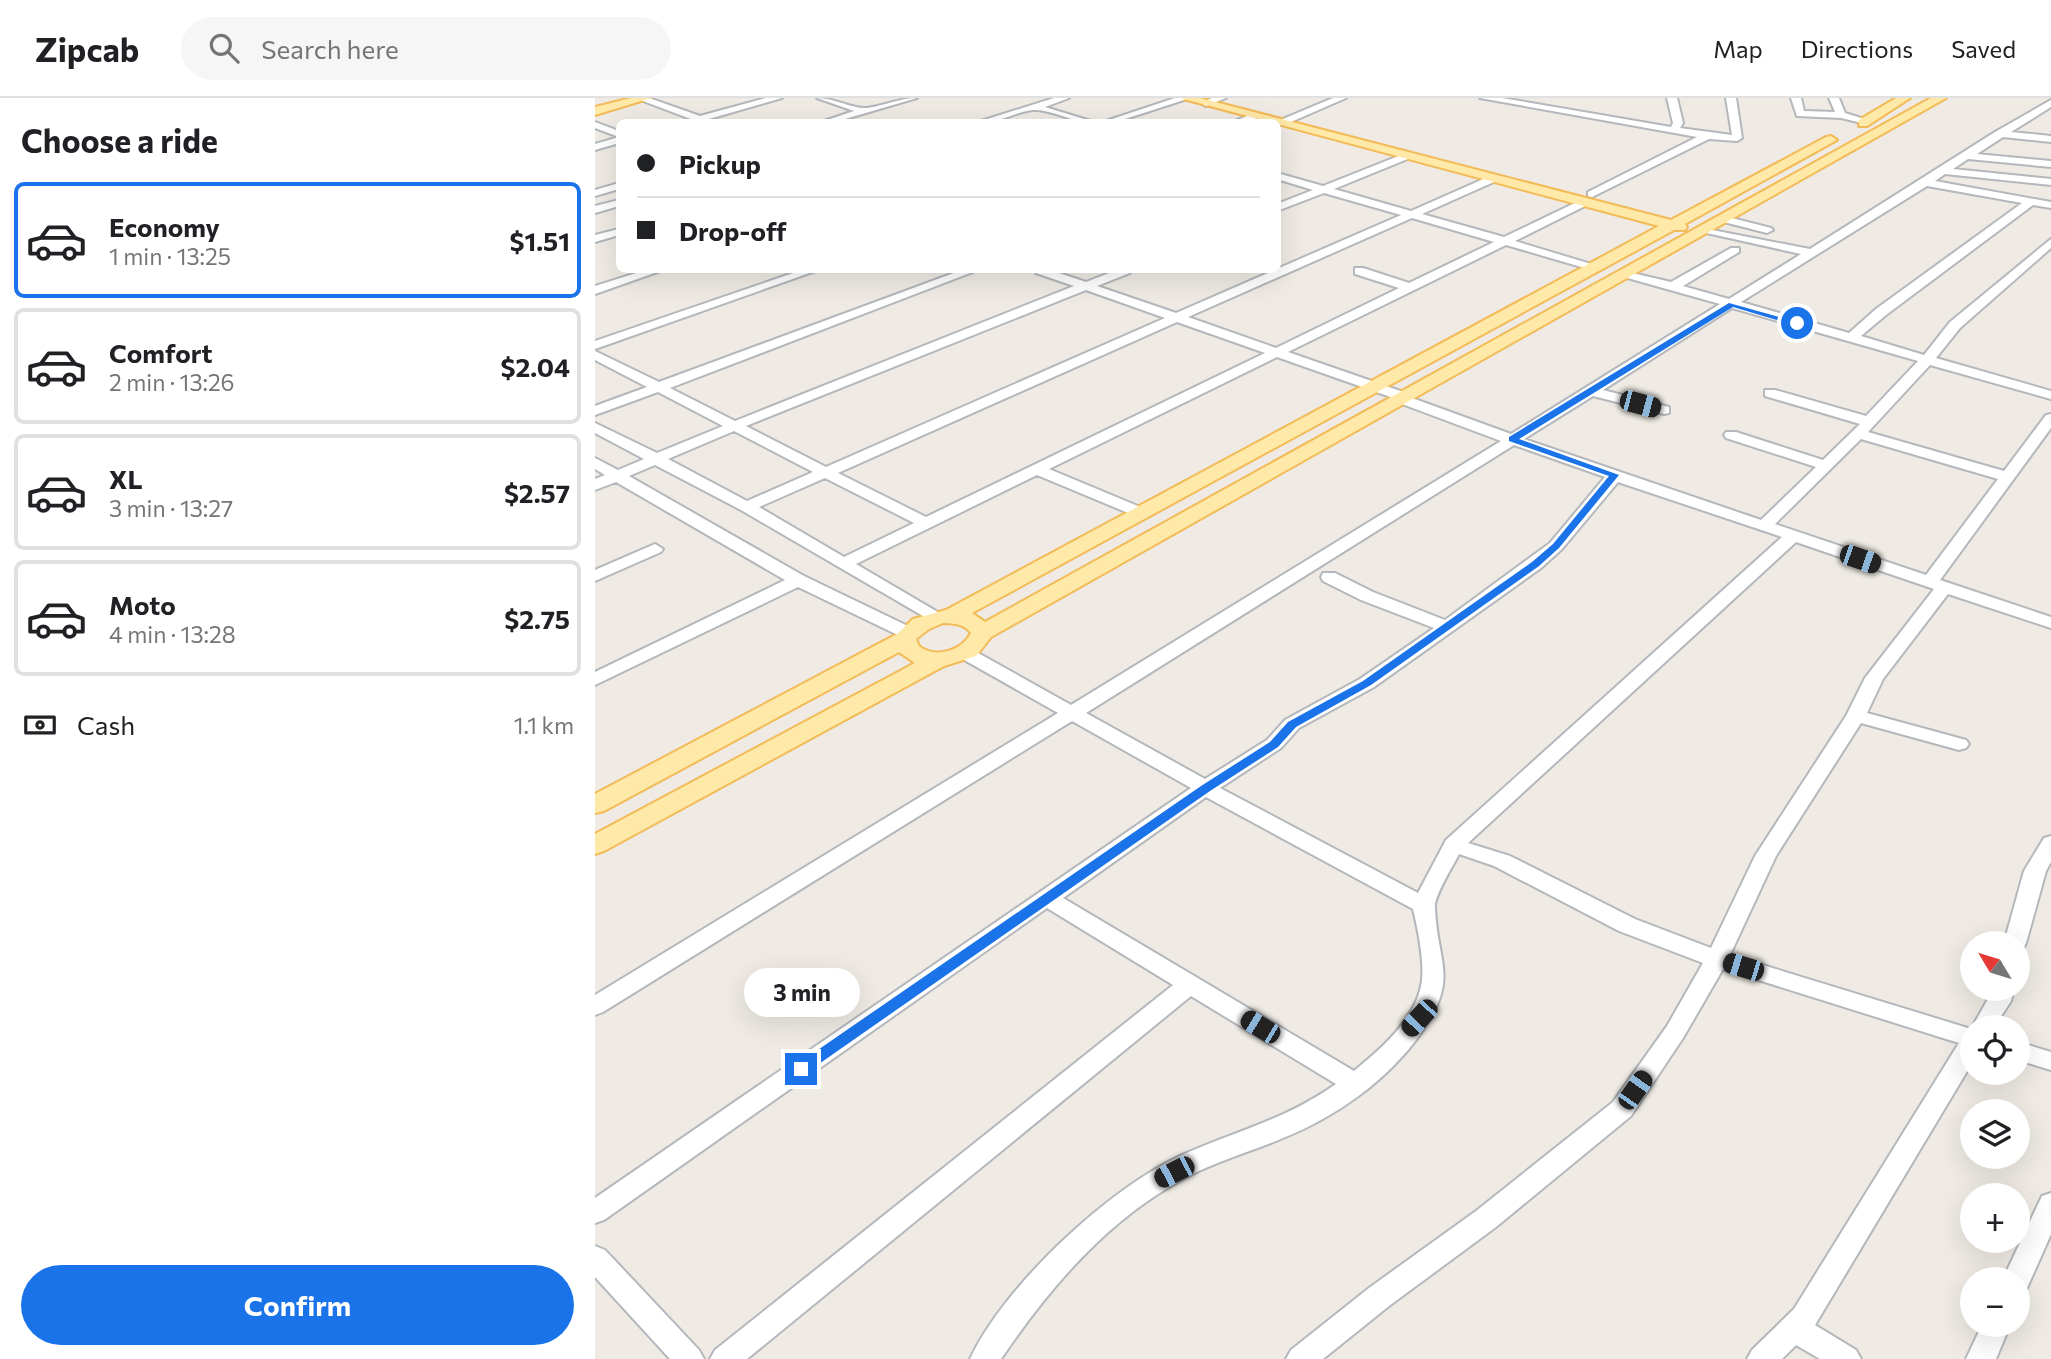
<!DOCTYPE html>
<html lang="en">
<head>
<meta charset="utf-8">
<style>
	body { margin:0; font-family:Commissioner,sans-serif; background:#f6f6f6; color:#202124; height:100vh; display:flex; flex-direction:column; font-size:26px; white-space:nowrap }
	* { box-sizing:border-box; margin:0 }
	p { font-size:23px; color:#757577 }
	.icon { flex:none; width:38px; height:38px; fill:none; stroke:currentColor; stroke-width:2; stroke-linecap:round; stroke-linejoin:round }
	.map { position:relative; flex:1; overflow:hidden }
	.details { display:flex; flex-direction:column; background:#fff; width:595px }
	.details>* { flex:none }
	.hud { position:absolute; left:21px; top:21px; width:665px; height:154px; border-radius:10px; box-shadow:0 7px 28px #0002; display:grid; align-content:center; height:154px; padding:0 21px; background:#fff }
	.needle { width:46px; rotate:308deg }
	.buttons { position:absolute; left:1365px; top:833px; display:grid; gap:14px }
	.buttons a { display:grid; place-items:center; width:70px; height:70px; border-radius:50%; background:#fff; box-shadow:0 7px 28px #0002; font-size:35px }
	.end { position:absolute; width:32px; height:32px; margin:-16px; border:9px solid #1a73e8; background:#fff; box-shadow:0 0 0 4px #fff }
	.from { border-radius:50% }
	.bubble { position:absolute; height:49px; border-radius:24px; background:#fff; box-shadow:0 7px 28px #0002; font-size:23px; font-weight:700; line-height:49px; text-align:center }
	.car { position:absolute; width:21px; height:42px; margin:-21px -10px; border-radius:9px; box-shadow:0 0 5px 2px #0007; background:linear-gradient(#222 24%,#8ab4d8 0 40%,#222 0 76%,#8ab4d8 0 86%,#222 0) }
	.hud b { display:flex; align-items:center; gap:24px; height:66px; font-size:26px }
	.hud b+b { border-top:2px solid #e0e0e0 }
	.hud i { width:18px; height:18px; background:#202124 }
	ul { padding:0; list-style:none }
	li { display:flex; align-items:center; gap:21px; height:116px; margin:0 14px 10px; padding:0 7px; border:4px solid #e0e0e0; border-radius:10px }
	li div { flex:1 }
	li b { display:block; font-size:26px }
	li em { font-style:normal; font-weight:700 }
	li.selected { border-color:#1a73e8 }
	li>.icon { width:63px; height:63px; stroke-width:1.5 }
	h2 { padding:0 21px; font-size:32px; line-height:84px }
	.pay { display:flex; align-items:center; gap:18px; height:77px; padding:0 21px; font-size:26px }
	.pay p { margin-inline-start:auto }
	.action { display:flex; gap:14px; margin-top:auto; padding:14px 21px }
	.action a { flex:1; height:80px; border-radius:42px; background:#1a73e8; color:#fff; font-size:28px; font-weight:700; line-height:80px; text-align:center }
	header { display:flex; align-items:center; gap:42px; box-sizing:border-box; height:98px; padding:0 35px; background:#fff; border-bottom:2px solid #e0e0e0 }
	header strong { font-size:33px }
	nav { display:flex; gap:38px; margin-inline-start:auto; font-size:24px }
	.search { width:490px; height:63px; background:#f6f6f6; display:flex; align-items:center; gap:18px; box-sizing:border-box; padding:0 24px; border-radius:38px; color:#757577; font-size:26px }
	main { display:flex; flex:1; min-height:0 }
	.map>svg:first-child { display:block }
</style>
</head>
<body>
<header>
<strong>Zipcab</strong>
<div class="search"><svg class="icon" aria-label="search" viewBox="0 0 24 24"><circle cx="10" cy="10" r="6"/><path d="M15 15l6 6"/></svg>Search here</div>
<nav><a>Map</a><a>Directions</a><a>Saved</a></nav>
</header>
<main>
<section class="details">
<h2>Choose a ride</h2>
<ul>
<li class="selected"><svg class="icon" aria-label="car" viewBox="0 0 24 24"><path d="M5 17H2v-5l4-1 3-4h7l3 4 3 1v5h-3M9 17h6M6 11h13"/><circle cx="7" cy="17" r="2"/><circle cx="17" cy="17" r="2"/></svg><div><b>Economy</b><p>1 min · 13:25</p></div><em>$1.51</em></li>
<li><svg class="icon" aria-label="car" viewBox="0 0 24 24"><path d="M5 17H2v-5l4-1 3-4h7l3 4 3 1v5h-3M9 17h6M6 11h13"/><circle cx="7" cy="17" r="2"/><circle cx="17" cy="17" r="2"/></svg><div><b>Comfort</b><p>2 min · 13:26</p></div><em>$2.04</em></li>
<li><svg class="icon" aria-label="car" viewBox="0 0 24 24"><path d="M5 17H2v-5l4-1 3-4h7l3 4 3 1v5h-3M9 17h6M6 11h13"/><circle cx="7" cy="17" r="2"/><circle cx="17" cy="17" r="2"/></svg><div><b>XL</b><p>3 min · 13:27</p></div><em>$2.57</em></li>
<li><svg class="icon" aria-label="car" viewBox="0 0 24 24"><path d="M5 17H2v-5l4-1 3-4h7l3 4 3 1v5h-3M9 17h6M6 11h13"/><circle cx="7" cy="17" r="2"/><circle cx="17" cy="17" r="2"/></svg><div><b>Moto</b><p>4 min · 13:28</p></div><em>$2.75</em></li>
</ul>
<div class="pay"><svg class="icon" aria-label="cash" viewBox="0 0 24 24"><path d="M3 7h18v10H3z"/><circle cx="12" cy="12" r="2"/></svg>Cash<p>1.1 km</p></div>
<div class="action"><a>Confirm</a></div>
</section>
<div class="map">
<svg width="1456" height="1261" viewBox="0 0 1456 1261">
	<rect width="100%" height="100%" fill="#efebe4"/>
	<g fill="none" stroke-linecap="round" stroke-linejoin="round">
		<defs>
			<g id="minor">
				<polygon points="40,0 54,0 105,18 171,0 187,0 114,21 118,24 101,23"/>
				<path d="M222 0C239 0 258 11 272 10 289 8 304 0 322 0L240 24H226L259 13Z"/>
				<path d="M459 0H474L450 9 499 24C478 26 458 11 438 12 419 14 403 26 383 24Z"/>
				<polygon points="580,0 595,0 521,24 508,24"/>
				<polygon points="617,0 631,0 611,8 606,5"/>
				<polygon points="738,0 751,0 689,27 682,27 683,23"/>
				<polygon points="885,0 907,0 1076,29 1078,25 1072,0 1082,0 1088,25 1085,30 1137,37 1131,0 1141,0 1147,40 1142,43 1114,41 997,99 993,98 993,94 1102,39"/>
				<polygon points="1196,0 1206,0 1209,13 1240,14 1234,0 1244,0 1250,15 1276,23 1271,26 1246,20 1202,18"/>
				<path d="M1456 2V9L1416 34 1456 38V44L1408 39 1382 56 1456 63V69L1373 61 1358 71 1456 81V87L1350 76 1340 83 1456 104V110L1438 107 1291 217 1266 238 1329 257 1355 224 1456 141V150L1365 230 1341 260 1456 293V301L1335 267 1273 334 1409 373 1451 317 1456 316V330L1345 482 1456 519V530L1353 496 1288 581 1272 615 1371 642 1374 646 1371 650 1364 652 1266 625 1181 758 1135 857 1376 931 1393 901 1395 891H1419L1416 903 1399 929H1377V965L1220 1227 1261 1252 1266 1261H1225L1201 1247 1187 1261H1152L1157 1252 1199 1211 1364 945 1128 871 1088 940 1036 1018 901 1129 794 1208 728 1261H691L696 1252 774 1190 881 1113 1018 1004 1072 928 1108 865 1024 833 899 768 864 756C858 768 839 798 840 809 842 866 865 879 826 935 793 982 741 1019 688 1040 656 1054 621 1063 590 1080 513 1121 454 1190 406 1261H375C409 1188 514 1090 587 1057 641 1033 692 1021 741 986L596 898 152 1261H115L120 1252 578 887 452 810 9 1122 0 1125V1100L596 690 477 623 8 914 0 917V897L463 615 364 559 361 555 364 551H376L476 607 906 343 807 306 804 302 682 259 454 371 550 411 552 414 550 417H538L442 377 261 466 346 516 349 520 346 524 340 525 146 412 60 367 34 378 209 478 319 531 322 535 313 540 307 539 203 489 0 587V574L190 482 21 384 0 392V381L10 377 0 371V360L23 372 49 361 0 335V325L62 355 128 328 63 294 0 317V308L52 289 0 262V253L64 284 367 172H383L75 290 140 323 479 188 441 175 439 172H455L491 184 522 172H537L535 175 502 188 581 215 806 117 729 95 682 113V106L718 92 682 81V75L728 88 811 55 816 58 815 60 739 91 816 113 893 79H901V83L827 116 909 139 984 103H992V107L920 143 1006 169 1000 173 911 147 693 254 814 296 817 300 916 336 1125 206 1029 179V173L1076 184 1136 150H1144V154L1088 188 1134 201 1206 156 1107 134V130L1215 151 1400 34ZM1332 88 1427 105 1281 211 1254 235 1146 204ZM817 120 899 144 814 185 768 170H760V176L804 190 681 250 593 219ZM491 192 570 220 231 369 151 328ZM1137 210 1323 263 1271 318 1180 292H1170V298L1265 326 1228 362 1141 334H1131L1129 337 1131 340 1221 369 1166 422 929 341 998 298 1069 316 1074 315V309L1008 292ZM582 224 670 255 331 419 243 375ZM139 333 218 374 152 403 73 361ZM1266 341 1403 381 1331 477 1180 426ZM919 347 1010 379 955 445 850 522 778 494 740 475H728L726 479 728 483 766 502 839 530 765 581 690 622 672 642 610 681 491 615ZM230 380 319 425 249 459 164 409ZM1023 384 1187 439 851 742 823 795 625 690 686 650 704 630 779 589 946 470 967 451ZM1201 444 1339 491 1270 580 1251 618 1160 758 1116 850 1040 821 915 758 873 745ZM611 699 818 811C823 832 829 861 827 882 823 919 786 951 759 973L468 800Z"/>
				<polygon points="660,15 663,16 663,20 650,24 637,24"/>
				<polygon points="0,24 24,33 24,39 0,30"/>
				<polygon points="24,39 24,45 0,52 0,46"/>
				<polygon points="24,85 24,91 0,98 0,92"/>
				<polygon points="24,102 24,108 0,115 0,108"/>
				<polygon points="1129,118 1176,130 1178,132 1172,135 1125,123 1123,121"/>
				<polygon points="24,131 24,137 0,144 0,137"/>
				<polygon points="51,172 68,172 0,196 0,188"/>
				<polygon points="207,172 223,172 0,251 0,243"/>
				<polygon points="60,446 68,451 66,454 0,483 0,472"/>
				<polygon points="1456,738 1456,764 1451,773 1431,845 1428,851 1423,852 1423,845 1409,845 1429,773 1449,740"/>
				<polygon points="1423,944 1456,954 1456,972 1423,962"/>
				<polygon points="1456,1095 1456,1136 1432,1190 1423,1193 1423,1181 1408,1181 1447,1098"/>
				<polygon points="0,1148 10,1152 104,1252 109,1261 75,1261 0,1179"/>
				<polygon points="1387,1227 1415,1227 1401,1261 1371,1261"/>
			</g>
			<g id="major">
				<polygon points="36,0 56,0 0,17 0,9"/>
				<path d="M585 0H605L1076 122 1231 39 1236 38 1242 42 1090 126 1092 129 1090 132H1079L377 515 390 524 1336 0H1351L396 539 381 558 349 568 9 753 0 756V736L320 565 304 554 9 713 0 715V696L302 536 318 521 351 512 1064 128ZM348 525C360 526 368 525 376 535 367 553 340 561 324 548L321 541 334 531Z"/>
				<polygon points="1301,0 1315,0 1272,28 1264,28 1264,22"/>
			</g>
		</defs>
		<use href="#minor" stroke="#b4b7bb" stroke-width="4"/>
		<use href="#major" stroke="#f3ba58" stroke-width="4"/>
		<use href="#minor" fill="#fff" fill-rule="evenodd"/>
		<use href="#major" fill="#ffe9a8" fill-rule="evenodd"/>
	</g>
	<polygon fill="#1a73e8" points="1134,205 1205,225 1202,228 1138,209 924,341 1024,377 964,450 944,468 776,587 701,629 683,649 615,693 211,975 201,975 199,971 201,967 606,688 675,644 693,624 768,583 937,464 958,446 1014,378 914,343 914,339"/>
</svg>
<div class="buttons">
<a><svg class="needle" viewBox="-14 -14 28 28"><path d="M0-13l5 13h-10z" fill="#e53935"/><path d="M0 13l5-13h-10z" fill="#757577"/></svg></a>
<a><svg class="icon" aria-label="locate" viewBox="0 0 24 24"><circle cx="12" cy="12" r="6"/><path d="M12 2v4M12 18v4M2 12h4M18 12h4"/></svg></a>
<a><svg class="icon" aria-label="layers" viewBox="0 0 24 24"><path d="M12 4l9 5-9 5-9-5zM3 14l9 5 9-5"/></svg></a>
<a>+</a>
<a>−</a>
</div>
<i class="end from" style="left:1202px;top:225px"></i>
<i class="end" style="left:206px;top:971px"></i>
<div class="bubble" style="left:149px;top:870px;width:116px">3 min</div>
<i class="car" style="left:1045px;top:306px;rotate:105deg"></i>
<i class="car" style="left:1265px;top:461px;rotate:109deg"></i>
<i class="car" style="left:1148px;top:869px;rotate:287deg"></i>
<i class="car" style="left:824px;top:920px;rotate:223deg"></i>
<i class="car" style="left:665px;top:929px;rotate:301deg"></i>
<i class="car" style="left:1040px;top:992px;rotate:35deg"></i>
<i class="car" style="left:579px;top:1074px;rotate:243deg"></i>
<div class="hud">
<b><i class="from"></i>Pickup</b>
<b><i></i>Drop-off</b>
</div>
</div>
</main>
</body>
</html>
